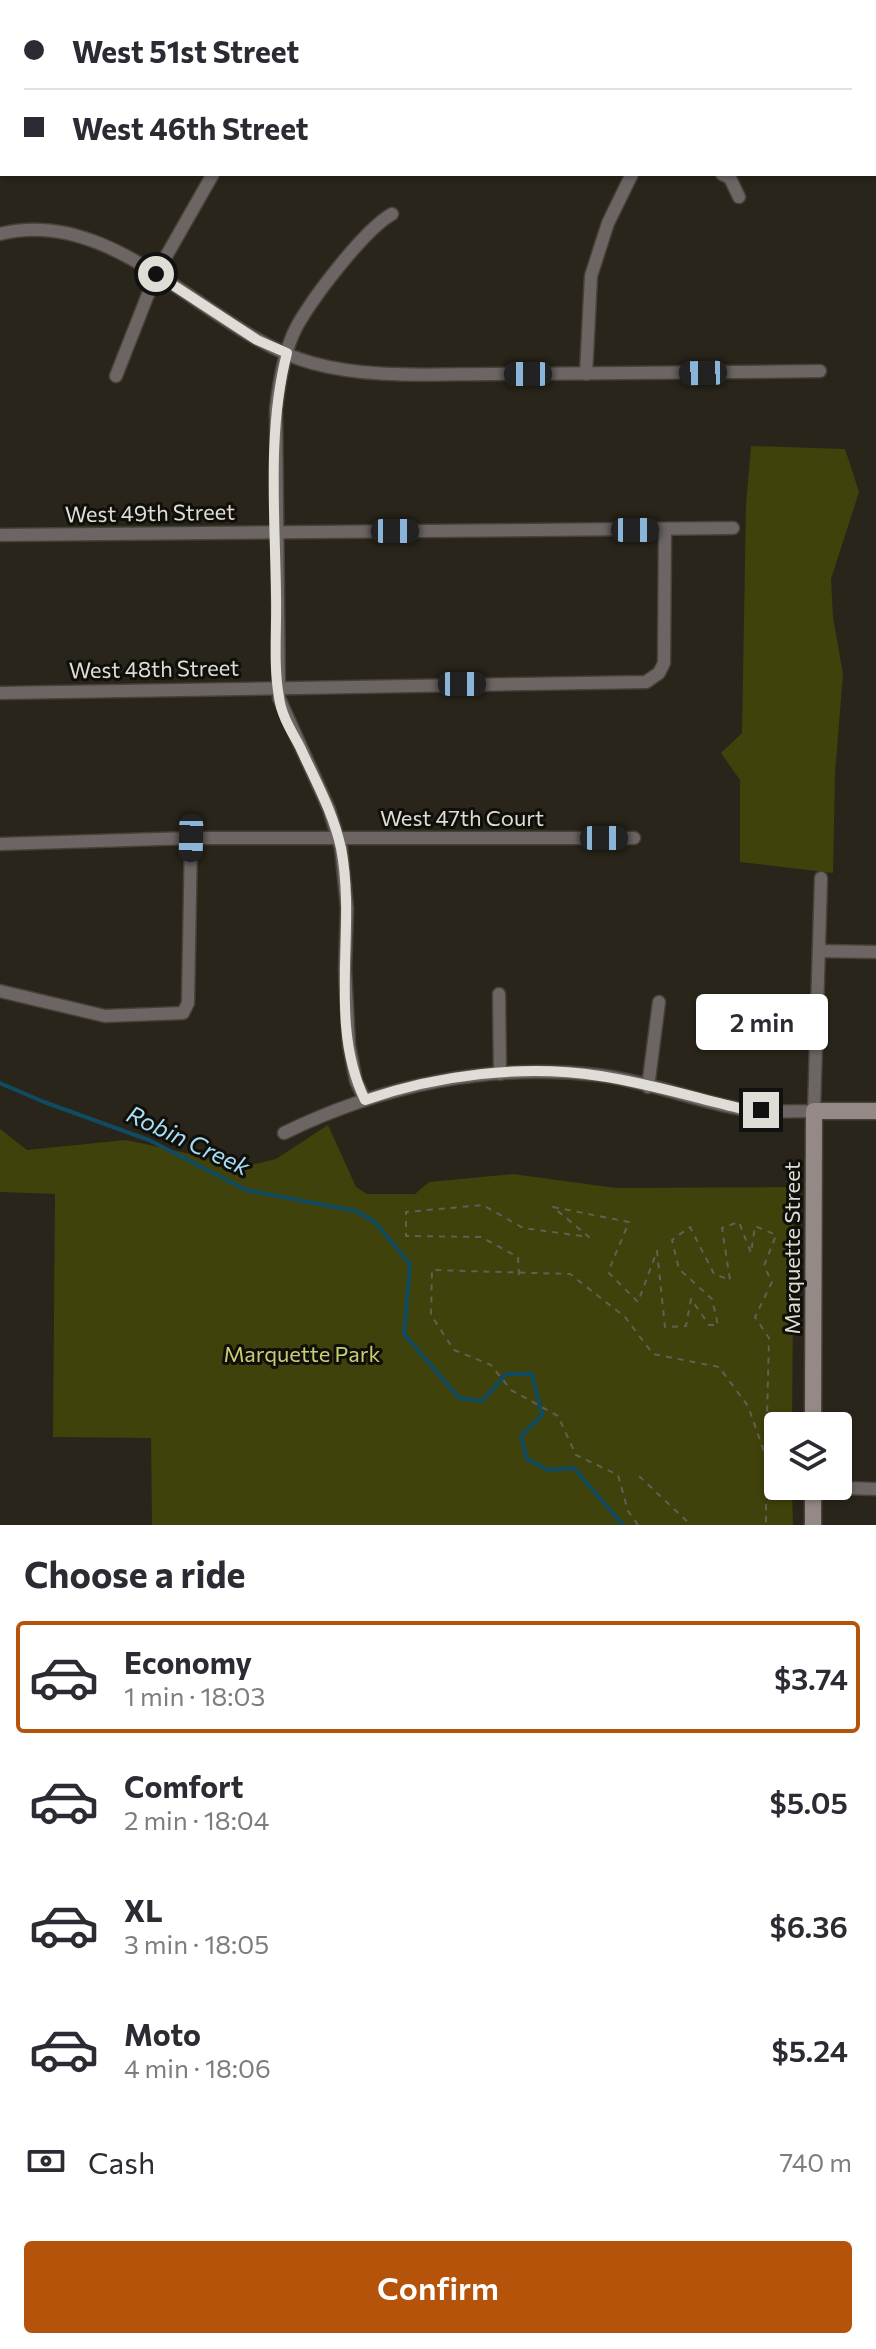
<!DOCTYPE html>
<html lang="en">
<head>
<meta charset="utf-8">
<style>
	body { margin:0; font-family:Commissioner,sans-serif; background:#f7f7f7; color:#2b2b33; height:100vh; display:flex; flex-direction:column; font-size:30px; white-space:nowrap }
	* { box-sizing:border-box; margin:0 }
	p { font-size:26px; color:#7c7c81 }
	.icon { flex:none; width:44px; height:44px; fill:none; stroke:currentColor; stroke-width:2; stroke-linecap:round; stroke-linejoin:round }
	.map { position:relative; height:1525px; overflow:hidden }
	.side { display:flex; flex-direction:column; background:#fff; flex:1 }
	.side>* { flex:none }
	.guide { position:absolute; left:0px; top:0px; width:876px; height:176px; box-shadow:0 2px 6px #0004; display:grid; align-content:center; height:176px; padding:0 24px; background:#fff }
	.fabs { position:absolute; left:764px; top:1412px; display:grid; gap:16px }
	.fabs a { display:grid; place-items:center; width:88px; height:88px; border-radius:8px; background:#fff; box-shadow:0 2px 6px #0004; font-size:40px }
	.end { position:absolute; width:36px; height:36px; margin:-18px; border:10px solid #dfddd6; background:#111; box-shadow:0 0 0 4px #111 }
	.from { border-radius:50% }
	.bubble { position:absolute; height:56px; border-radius:8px; background:#fff; box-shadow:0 2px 6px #0004; font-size:26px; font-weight:600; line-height:56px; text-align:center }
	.car { position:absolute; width:24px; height:48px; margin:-24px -12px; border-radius:10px; box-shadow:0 0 6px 2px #0007; background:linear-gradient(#222 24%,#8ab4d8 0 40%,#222 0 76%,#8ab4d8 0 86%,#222 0) }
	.guide b { display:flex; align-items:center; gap:28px; height:76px; font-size:30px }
	.guide b+b { border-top:2px solid #e1e1e2 }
	.guide i { width:20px; height:20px; background:#2b2b33 }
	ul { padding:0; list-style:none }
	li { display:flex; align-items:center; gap:24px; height:112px; margin:0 16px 12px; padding:0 8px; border:4px solid transparent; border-radius:8px }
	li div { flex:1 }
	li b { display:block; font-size:30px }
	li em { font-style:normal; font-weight:600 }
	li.current { border-color:#b45309 }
	li>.icon { width:72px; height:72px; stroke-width:1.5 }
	h2 { padding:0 24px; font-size:36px; line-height:96px }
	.pay { display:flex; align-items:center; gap:20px; height:88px; padding:0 24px; font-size:30px }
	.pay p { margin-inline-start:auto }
	.primary-button { display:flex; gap:16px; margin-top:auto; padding:16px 24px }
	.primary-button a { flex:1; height:92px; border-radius:8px; background:#b45309; color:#fff; font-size:32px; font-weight:600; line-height:92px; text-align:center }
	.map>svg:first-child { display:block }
</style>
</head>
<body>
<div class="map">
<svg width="876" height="1525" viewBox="0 0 876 1525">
	<rect width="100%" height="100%" fill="#29251a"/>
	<g fill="#3f420a">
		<polygon points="751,446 845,449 859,492 831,579 833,617 843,674 835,773 833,873 740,862 740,780 721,753 742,733 746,505"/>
		<polygon points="328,1125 356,1187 367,1194 415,1194 429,1182 513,1174 616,1188 794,1187 792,1426 778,1426 778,1486 792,1486 793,1525 152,1525 151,1438 53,1437 55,1194 0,1192 0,1129 27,1150 126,1140 246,1166 276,1159"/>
	</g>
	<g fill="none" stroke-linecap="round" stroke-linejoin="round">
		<polyline stroke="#104b61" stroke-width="4" points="0,1083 44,1102 149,1140 246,1190 356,1211 375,1222 410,1264 404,1334 459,1398 482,1401 506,1374 532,1374 542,1415 521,1436 527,1459 548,1470 574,1468 623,1525"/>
		<defs>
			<g id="lane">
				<polyline points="70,2 70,0"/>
				<polyline points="211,2 211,0"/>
			</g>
			<g id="street">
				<polyline points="722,174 730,178 739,197"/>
				<path d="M0 234C116 204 210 335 312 363 370 379 433 374 493 374 602 374 711 372 820 371"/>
				<polyline points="586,374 591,276 608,223 632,174"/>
				<polyline points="116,376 156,274 213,174"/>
				<polyline points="0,535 733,528"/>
				<polyline points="0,693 646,682 659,673 664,663 665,530"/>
				<polyline points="0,844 191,838 634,838"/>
				<polyline points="819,951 876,952"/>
				<polyline points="0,991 105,1016 183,1013 188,1003 191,838"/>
				<polyline points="499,994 500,1074"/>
				<polyline points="648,1087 659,1002"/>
				<path d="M365 1100 356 1081 349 1045 345 969 347 908 341 848 329 809 279 698 276 409C279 382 284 350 297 326 314 296 364 230 392 214"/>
				<path d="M284 1133C382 1085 489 1063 598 1075 646 1081 693 1100 741 1109 764 1113 790 1111 814 1111L821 878"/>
				<polyline points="813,1487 876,1489"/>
			</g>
			<g id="secondary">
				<polyline points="685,0 689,2"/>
				<polyline points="874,100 876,101"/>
				<polyline points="813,1426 814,1111 876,1111"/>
				<polyline points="813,1525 813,1486"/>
			</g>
		</defs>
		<use href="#lane" stroke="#464238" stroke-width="9"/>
		<use href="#street" stroke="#464238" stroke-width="15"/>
		<use href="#secondary" stroke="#464238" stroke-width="19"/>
		<g stroke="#625f55" stroke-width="2" stroke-dasharray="6 6" stroke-linecap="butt">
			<polyline points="519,1275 518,1257 481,1237 406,1236 406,1212 483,1205 523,1228 589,1237 553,1207 629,1222 608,1272 638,1302 657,1251 665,1327 686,1326 691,1299 709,1325 718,1325 712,1299 679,1269 672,1240 690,1227 714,1274 730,1280 722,1228 739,1222 751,1253 755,1226 776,1235 764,1266 772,1282 755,1317 769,1338 766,1457"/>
			<polyline points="639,1476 691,1525"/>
			<polyline points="638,1525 628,1511 618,1475 576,1455 558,1416 511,1390 491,1365 454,1350 431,1315 432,1270 570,1274 625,1317 653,1354 719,1367 748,1406 766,1457 766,1525"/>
		</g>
		<use href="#lane" stroke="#6c6564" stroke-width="6"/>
		<use href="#street" stroke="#6c6564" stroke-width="12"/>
		<use href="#secondary" stroke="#958988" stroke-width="16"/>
	</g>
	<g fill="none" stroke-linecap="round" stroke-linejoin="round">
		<path stroke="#dfddd6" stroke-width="10" d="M156 274 257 340 287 353C267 431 275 514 276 594 277 628 273 664 279 697 281 715 292 732 300 747 315 780 333 812 341 848 357 930 327 1022 365 1100 437 1075 523 1064 600 1076 648 1083 696 1098 743 1109L761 1110"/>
	</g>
	<g text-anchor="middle" stroke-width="6" stroke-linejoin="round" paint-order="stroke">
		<g font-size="22" fill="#dfddd6" stroke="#100f0a">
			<text transform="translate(150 513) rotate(-1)" y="8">West 49th Street</text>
			<text transform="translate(154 669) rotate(-1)" y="8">West 48th Street</text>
			<text x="462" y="826">West 47th Court</text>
			<text transform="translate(792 1248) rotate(-90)" y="8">Marquette Street</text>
		</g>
		<g font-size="22" fill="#c8cf73" stroke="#100f0a">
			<text x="302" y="1362">Marquette Park</text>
		</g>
		<g font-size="24" font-style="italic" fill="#a4def9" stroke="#100f0a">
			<text transform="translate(188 1141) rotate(25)" y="8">Robin Creek</text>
		</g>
	</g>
</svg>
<div class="fabs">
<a><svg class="icon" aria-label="layers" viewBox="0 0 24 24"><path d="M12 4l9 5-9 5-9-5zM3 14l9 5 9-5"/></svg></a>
</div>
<i class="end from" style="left:156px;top:274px"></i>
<i class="end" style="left:761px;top:1110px"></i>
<div class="bubble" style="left:696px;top:994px;width:132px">2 min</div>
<i class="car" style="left:703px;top:373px;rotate:269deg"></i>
<i class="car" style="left:528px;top:374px;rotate:270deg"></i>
<i class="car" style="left:635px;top:530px;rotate:90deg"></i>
<i class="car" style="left:395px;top:531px;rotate:90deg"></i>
<i class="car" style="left:462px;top:684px;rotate:90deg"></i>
<i class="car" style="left:191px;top:838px;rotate:181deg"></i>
<i class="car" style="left:604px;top:838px;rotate:90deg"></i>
<div class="guide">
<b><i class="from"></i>West 51st Street</b>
<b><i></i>West 46th Street</b>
</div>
</div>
<section class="side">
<h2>Choose a ride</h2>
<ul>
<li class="current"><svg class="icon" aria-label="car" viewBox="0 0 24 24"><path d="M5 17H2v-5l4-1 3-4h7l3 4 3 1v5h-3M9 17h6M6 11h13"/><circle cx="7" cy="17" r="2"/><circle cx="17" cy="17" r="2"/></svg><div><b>Economy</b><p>1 min · 18:03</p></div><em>$3.74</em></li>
<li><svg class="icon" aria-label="car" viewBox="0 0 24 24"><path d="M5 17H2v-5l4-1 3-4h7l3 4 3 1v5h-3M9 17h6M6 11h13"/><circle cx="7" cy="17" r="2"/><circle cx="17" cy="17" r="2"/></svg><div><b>Comfort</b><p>2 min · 18:04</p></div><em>$5.05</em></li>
<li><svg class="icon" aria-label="car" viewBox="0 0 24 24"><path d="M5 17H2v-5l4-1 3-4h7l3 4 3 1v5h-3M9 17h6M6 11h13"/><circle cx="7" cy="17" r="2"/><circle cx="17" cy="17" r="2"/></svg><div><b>XL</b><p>3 min · 18:05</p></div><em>$6.36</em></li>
<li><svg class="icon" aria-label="car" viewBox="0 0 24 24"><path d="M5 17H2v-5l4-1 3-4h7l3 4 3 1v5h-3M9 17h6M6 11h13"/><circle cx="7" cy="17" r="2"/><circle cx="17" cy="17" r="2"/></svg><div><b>Moto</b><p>4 min · 18:06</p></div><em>$5.24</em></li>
</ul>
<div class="pay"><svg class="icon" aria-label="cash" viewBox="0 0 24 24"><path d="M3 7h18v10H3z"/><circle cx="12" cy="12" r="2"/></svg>Cash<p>740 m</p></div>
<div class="primary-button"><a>Confirm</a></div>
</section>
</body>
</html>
